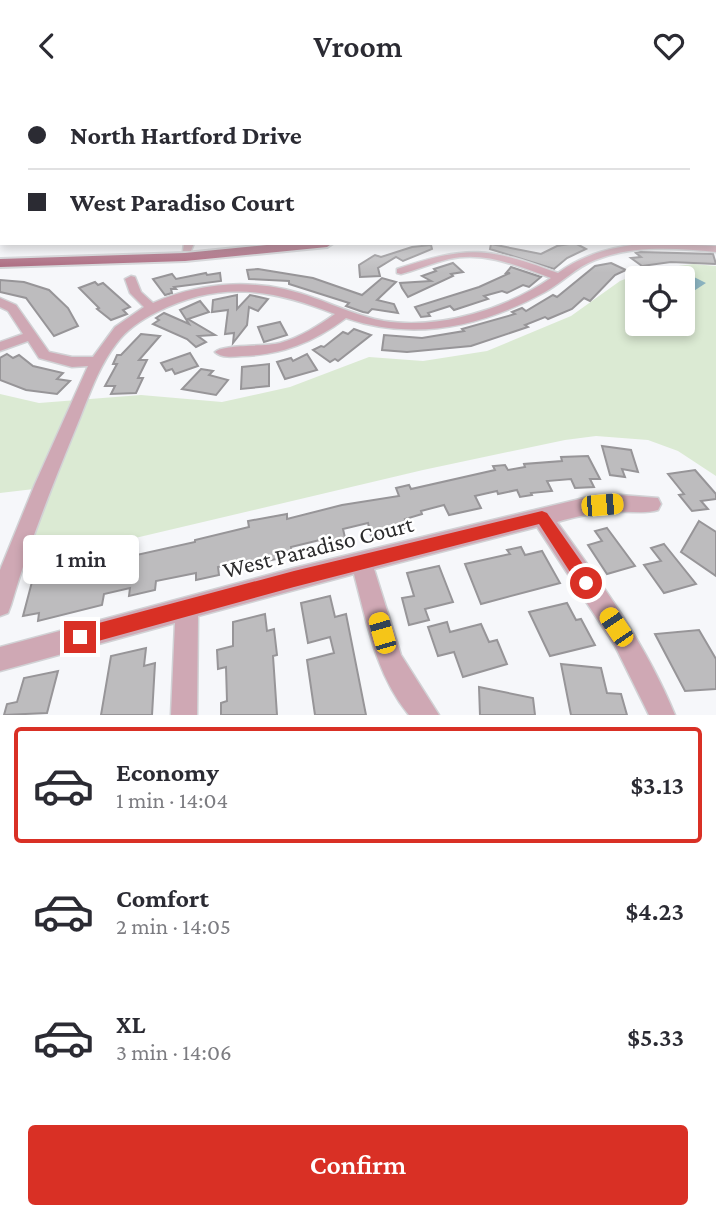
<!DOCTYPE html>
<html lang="en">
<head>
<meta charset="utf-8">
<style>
	body { margin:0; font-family:"Crimson Pro",serif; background:#f2f2f3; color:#2b2b33; height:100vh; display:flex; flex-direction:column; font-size:26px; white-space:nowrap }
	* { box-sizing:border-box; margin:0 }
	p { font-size:23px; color:#7c7c81 }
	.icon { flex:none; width:38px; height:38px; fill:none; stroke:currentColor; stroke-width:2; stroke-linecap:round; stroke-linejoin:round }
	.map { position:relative; height:624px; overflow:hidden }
	.details { display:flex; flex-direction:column; background:#fff; flex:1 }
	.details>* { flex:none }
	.banner { position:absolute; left:0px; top:0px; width:718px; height:154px; box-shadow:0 4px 10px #0003; display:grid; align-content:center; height:154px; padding:0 28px; background:#fff }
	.controls { position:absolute; left:625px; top:175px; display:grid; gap:14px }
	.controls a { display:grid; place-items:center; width:70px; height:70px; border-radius:7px; background:#fff; box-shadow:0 4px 10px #0003; font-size:35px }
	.end { position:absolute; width:32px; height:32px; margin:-16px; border:9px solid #d93025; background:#fff; box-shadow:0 0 0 4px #fff }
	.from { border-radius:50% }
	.bubble { position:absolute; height:49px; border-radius:7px; background:#fff; box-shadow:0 4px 10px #0003; font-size:23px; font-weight:600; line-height:49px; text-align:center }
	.car { position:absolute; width:21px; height:42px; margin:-21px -10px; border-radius:9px; box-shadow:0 0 5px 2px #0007; background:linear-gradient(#f5c518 24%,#345 0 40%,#f5c518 0 76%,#345 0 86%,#f5c518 0) }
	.banner b { display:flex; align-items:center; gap:24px; height:66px; font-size:26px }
	.banner b+b { border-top:2px solid #e1e1e2 }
	.banner i { width:18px; height:18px; background:#2b2b33 }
	ul { padding:12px 0 0; list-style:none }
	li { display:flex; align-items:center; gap:21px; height:116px; margin:0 14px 10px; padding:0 14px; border:4px solid transparent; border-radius:7px }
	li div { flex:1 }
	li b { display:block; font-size:26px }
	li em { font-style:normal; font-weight:600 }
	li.on { border-color:#d93025 }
	li>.icon { width:63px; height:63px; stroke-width:1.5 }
	.button { display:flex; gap:14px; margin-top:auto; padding:14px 28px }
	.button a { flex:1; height:80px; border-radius:7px; background:#d93025; color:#fff; font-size:28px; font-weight:600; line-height:80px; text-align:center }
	header { display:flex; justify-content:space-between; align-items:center; height:91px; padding:0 28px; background:#fff; font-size:32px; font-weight:600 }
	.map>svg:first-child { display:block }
</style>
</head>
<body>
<header><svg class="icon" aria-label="back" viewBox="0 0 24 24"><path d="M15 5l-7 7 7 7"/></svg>Vroom<svg class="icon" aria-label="heart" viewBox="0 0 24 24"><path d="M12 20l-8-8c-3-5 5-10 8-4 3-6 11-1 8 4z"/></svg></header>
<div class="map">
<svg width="716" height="624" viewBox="0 0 716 624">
	<rect width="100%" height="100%" fill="#f6f7fa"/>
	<path fill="#dbead3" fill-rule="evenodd" d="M693 173 716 175V385L678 360 648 349 596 345 565 349 423 379 114 452 22 477 34 398 0 402V303L39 312 141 304 222 311 290 296 369 266 423 270 487 260 571 225 620 190 649 179ZM637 187H682V233H637Z"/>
	<path fill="#8cb4c1" d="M660 186H694L706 192 686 205 693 227C677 241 657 245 638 233H682V187H654Z"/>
	<g fill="#bdbcbe" stroke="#979598" stroke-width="2">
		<polygon points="575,152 586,158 567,167 554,178 490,158 491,153 541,163 557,155"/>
		<polygon points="431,154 432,158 403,170 396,166 378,177 380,185 360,186 359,174 375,164 381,166 412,156"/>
		<polygon points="640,161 713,163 716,173 671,171 642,175 631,167 641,166 636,162"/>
		<polygon points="453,172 463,181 451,183 453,185 408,206 402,197 400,192 431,190 422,185 436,180 434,178"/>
		<polygon points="611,172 626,179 615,184 590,210 584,207 572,218 548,228 545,226 525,234 528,236 471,255 407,261 382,259 384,244 422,247 464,240 462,238 515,223 512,221 522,217 526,220 553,204 557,206 595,175"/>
		<polygon points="511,176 541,186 529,196 523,194 507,202 502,200 484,205 488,208 454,219 450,215 428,222 430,225 421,226 415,216 479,196 510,182 506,182"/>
		<polygon points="258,178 313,187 362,204 382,187 396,191 377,209 394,213 398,222 372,218 368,222 363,221 346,215 349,212 289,193 289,190 249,188 247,179"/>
		<polygon points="206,182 207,184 220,182 221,190 174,196 176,198 171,198 172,202 165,204 153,188 172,183 176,188"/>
		<polygon points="0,189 24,191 49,199 68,217 78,235 54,245 26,207 0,201"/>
		<polygon points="95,191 98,194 103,192 130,216 123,219 127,223 111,229 97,218 99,217 79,197"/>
		<polygon points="237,204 237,218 250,204 268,208 258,220 249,216 247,234 233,252 234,242 225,243 228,219 212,221 213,209"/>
		<polygon points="200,210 209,221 188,228 215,244 198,245 206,251 196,256 187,248 153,233 159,229 156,227 164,222 189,233 180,219"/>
		<polygon points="280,231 287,244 264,251 258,236"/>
		<polygon points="354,238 371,244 338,270 335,268 330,271 313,259 321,255 324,256 343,241 348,243"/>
		<polygon points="141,243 160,245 139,269 147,269 138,287 143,287 136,302 111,303 115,295 105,295 117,273 113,273 117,264 121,264"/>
		<polygon points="190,262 198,275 175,283 172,278 166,280 161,272"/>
		<polygon points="7,263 13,267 19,264 33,275 63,282 57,288 70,290 57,303 26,299 0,289 0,267"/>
		<polygon points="307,263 317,279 285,288 277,271 291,267 293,270"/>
		<polygon points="269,273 269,295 241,298 242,276"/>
		<polygon points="201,278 213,280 209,284 228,289 216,304 182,298"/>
		<polygon points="602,355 631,359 638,381 622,378 625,386 610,384"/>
		<polygon points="588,365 600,388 590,388 594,396 575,397 571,388 547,390 552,400 531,402 532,404 520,406 517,399 498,403 497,400 475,405 481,417 449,424 444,414 421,420 422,423 405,428 409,436 392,441 371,445 368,432 343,438 346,451 322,457 320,449 291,456 292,465 251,473 251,469 218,476 219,484 196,489 196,482 156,490 155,499 129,505 130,497 104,503 102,514 38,530 39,522 23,525 33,487 195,451 195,449 249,436 248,430 287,423 287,428 342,414 399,405 396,397 409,394 411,398 495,379 493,375 505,374 508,379 525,376 524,373 562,370 561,366"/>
		<polygon points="695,379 716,403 716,408 701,410 708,418 692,420 679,404 684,403 668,383"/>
		<polygon points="699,430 716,441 716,485 681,461"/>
		<polygon points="607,437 635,475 607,483 588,454 602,450 595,440"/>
		<polygon points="664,453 696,493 664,502 644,474 661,470 651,457"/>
		<polygon points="521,456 525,464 542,460 560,492 481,513 465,473 510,463 507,459"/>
		<polygon points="439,475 453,511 425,518 429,529 409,534 402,507 414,505 407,482"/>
		<polygon points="330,505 335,526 346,523 366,624 315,624 307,569 334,562 330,546 308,552 301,512"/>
		<polygon points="567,512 576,529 581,528 595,554 550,565 529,521"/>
		<polygon points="265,523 267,540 274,538 277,564 273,565 277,624 221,624 221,612 227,610 226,576 218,578 217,559 233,555 233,531"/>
		<polygon points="447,531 450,541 481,533 489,551 497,549 507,573 463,586 454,561 438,565 428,536"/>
		<polygon points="699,539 716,568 716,598 685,600 655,543"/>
		<polygon points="146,557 144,575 155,572 152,624 101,624 111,565"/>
		<polygon points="561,573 601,577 607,602 621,603 627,624 571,624"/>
		<polygon points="58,580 47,622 4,624 7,613 17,611 24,587"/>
		<polygon points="479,596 533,607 535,624 480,624"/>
	</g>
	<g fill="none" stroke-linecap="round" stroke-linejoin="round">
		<defs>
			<g id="minor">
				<polygon points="2,113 2,119 0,120 0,114"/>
				<polygon points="184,152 194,152 191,160 183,160"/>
				<path d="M649 152 716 155V161C676 157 633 154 595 169 576 176 563 191 545 201 483 235 415 251 346 227 314 251 282 264 242 265 232 266 222 267 215 261 224 253 265 256 280 252 301 246 318 235 335 223 271 198 220 189 157 221 141 229 127 238 116 253 96 279 86 314 73 344 50 400 28 456 11 514L8 522 0 525V479L35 393 88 275 72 276 39 267 28 250 0 260V251L23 243 8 220 0 216V207L16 214 49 261 72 266H93L115 236 144 216 130 202 125 188 131 185 135 186 141 201 153 212C205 189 261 187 314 207 337 215 360 226 384 230 439 239 506 218 551 187 518 175 485 160 449 168 432 172 417 179 401 183L397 182V178C468 154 488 156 558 182 585 162 616 155 649 152Z"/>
				<path d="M620 404 658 407 661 413 658 419C645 423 632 420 618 421 597 421 577 425 557 431 602 493 646 553 675 624H649L615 555 537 436 374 478 401 564 439 624H409C376 584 367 532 354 483L198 525 197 624H171L175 532 0 580V556L294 477 584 407Z"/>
			</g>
			<polygon id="major" points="287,152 333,152 327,156 185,170 0,176 0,168 185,162"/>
		</defs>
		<use href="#minor" stroke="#d1d2d5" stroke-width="3"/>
		<use href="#major" stroke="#d1d2d5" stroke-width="4"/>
		<use href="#minor" fill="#cfa8b4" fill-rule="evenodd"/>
		<use href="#major" fill="#a8657b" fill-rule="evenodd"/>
	</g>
	<linearGradient id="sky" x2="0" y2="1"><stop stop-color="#83b4d8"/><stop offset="0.52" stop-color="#fbfbfd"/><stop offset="1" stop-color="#fbfbfd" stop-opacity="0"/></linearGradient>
	<rect width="716" height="182" fill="url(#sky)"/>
	<polygon fill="#d93025" points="542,420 547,422 592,486 594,492 592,498 586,500 581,498 539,433 294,496 80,555 74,552 71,546 74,540 80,537 294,480"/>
	<g text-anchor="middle" stroke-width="5" stroke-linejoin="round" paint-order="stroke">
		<g font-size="24" fill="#2b2b2c" stroke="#fff">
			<text transform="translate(318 456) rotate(-14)" y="8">West Paradiso Court</text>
		</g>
	</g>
</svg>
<div class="controls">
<a><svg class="icon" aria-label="locate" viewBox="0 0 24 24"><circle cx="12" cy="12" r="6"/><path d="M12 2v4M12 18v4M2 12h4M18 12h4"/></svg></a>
</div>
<i class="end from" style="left:586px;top:492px"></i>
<i class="end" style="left:80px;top:546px"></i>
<div class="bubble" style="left:23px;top:444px;width:116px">1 min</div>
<i class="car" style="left:602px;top:414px;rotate:85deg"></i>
<i class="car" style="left:616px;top:536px;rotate:326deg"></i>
<i class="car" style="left:382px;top:542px;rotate:344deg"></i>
<div class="banner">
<b><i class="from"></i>North Hartford Drive</b>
<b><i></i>West Paradiso Court</b>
</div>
</div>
<section class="details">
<ul>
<li class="on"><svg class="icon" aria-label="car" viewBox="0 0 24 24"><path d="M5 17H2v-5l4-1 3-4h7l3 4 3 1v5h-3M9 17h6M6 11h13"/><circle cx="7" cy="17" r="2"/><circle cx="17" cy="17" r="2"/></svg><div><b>Economy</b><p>1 min · 14:04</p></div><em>$3.13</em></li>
<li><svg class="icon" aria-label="car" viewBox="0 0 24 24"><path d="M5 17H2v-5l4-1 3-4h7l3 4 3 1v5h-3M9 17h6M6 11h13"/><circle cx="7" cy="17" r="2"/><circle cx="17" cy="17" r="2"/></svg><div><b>Comfort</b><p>2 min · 14:05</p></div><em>$4.23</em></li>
<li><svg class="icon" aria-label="car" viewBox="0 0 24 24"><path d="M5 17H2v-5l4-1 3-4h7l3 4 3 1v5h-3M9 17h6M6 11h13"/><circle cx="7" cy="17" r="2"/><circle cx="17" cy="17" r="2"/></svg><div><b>XL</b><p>3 min · 14:06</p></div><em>$5.33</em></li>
</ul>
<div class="button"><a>Confirm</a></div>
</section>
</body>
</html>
